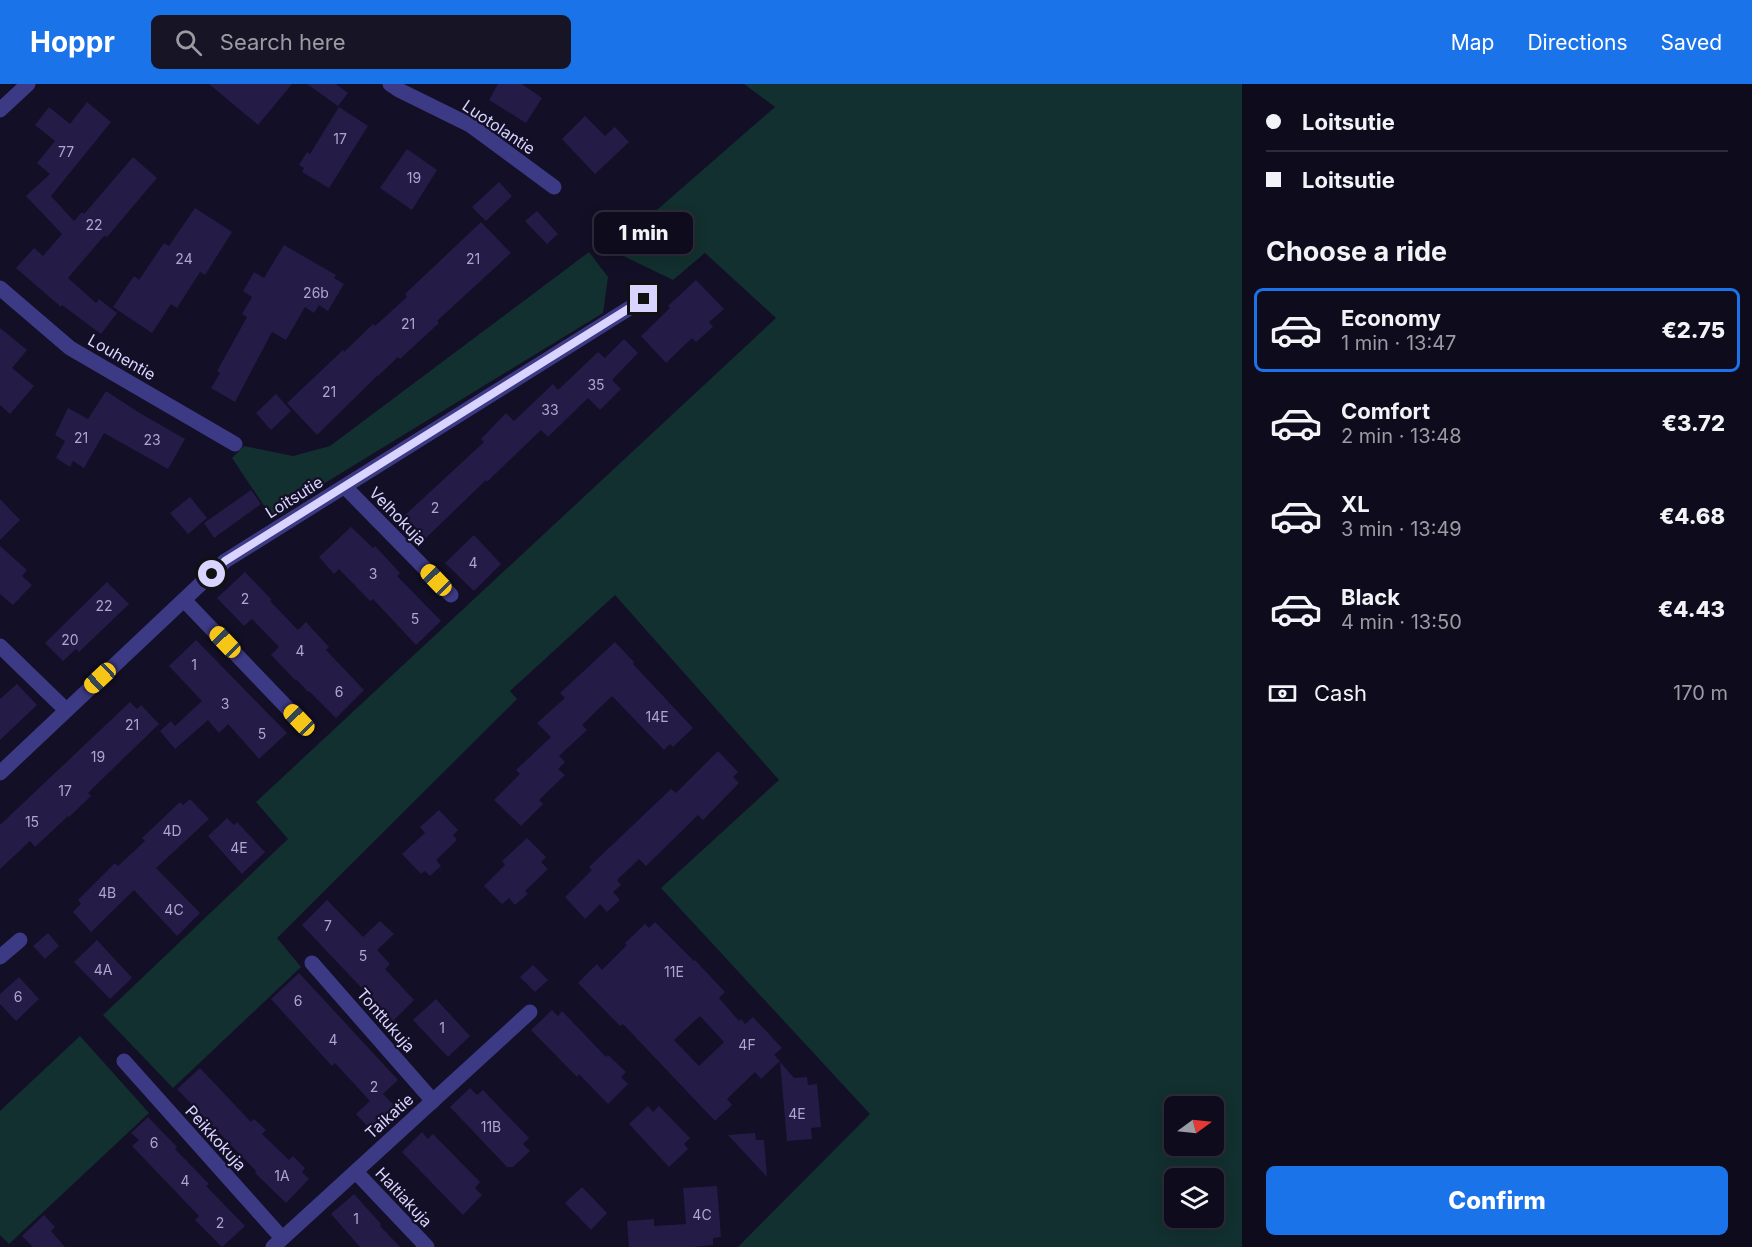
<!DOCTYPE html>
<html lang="en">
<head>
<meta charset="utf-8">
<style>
	body { margin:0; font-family:Inter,sans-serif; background:#171425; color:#f1f3f6; height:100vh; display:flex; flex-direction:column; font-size:22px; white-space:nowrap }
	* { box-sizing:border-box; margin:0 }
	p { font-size:20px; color:#9b9ba3 }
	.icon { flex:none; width:33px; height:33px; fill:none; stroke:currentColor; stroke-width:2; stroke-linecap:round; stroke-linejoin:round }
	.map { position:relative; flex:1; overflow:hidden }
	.panel { display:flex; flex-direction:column; background:#0e0b1c; width:510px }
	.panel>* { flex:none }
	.top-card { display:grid; align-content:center; height:132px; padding:0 24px; background:#0e0b1c }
	.needle { width:39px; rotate:75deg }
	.fabs { position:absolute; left:1164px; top:1012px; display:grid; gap:12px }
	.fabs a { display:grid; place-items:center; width:60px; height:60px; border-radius:9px; background:#0e0b1c; box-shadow:0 3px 15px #0003,0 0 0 2px #2e2b3b; font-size:30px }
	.end { position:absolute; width:27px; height:27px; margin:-14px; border:8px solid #d9d4ff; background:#111; box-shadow:0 0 0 3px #111 }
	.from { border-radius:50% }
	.bubble { position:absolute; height:42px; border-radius:9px; background:#0e0b1c; box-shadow:0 3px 15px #0003,0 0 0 2px #2e2b3b; font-size:20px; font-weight:800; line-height:42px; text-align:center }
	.car { position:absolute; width:18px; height:36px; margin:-18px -9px; border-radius:8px; box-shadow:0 0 4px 2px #0007; background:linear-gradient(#f5c518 24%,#345 0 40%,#f5c518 0 76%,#345 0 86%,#f5c518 0) }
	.top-card b { display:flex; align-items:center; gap:21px; height:57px; font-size:22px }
	.top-card b+b { border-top:2px solid #2e2b3b }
	.top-card i { width:15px; height:15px; background:#f1f3f6 }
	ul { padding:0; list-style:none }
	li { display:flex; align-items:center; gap:18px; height:84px; margin:0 12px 9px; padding:0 12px; border:3px solid transparent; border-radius:9px }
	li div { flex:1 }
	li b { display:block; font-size:22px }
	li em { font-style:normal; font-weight:800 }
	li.on { border-color:#1a73e8 }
	li>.icon { width:54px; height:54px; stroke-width:1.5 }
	h2 { padding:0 24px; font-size:27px; line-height:72px }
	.pay { display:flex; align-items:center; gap:15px; height:66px; padding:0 24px; font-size:22px }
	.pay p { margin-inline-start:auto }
	.button { display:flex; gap:12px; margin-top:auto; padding:12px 24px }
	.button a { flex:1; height:69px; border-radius:9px; background:#1a73e8; color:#fff; font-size:24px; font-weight:800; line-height:69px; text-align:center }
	header { display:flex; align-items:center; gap:36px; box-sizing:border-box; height:84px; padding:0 30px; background:#1a73e8; color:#fff }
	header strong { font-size:28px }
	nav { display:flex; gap:33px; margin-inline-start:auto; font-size:21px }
	.search { width:420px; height:54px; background:#171425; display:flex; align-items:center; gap:15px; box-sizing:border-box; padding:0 21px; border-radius:9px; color:#9b9ba3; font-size:22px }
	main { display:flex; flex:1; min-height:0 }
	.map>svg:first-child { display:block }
</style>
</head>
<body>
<header>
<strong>Hoppr</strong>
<div class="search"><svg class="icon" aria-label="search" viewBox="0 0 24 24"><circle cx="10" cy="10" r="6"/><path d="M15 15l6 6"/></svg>Search here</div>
<nav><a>Map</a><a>Directions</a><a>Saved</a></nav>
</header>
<main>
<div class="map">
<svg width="1242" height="1163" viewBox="0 0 1242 1163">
	<rect width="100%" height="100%" fill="#130f26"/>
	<g fill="#12302f" fill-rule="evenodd">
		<path d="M744 0H1242V1163H738L870 1030 661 804 779 696 615 511 510 607 517 615 277 854 301 883 173 1004 103 931 288 755 256 718 776 234 705 169 673 196 611 166 775 23ZM1174 1023H1214V1062H1174ZM1174 1095H1214V1134H1174Z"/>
		<polygon points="589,168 608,193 603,229 271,432 232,374 244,362 293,372 330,362"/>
		<polygon points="80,952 149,1029 9,1160 0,1151 0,1027"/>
	</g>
	<g fill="#241b47" fill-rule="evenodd">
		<polygon points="209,0 292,0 258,41"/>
		<polygon points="307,0 336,0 348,9 338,22"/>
		<polygon points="498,0 522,0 542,14 526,39 489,16"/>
		<polygon points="87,18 111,38 51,112 74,137 82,128 84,130 133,73 157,94 107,153 104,152 68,194 96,219 99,215 117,229 101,250 62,221 61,223 16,184 34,164 43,172 62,150 26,112 50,90 37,79 55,57 35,41 49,23 70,40"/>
		<polygon points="339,23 368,42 329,104 302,88 304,84 299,81 307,68 310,70"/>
		<polygon points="585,32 605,52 615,43 629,58 595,90 562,55"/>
		<polygon points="407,65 437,86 412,126 380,104"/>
		<polygon points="499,98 512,112 486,137 472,123"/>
		<polygon points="195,124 232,148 205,191 200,188 177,224 171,220 152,249 113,223 134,192 139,196 164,159 169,162"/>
		<polygon points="537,127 558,150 547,160 525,137"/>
		<polygon points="481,138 511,169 437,237 439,239 400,275 398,273 378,292 378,291 317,351 287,319 343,266 344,268 373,240 375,242 407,213 405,210"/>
		<polygon points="284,161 336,191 334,194 344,200 328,227 319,221 314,229 305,223 286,256 272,248 235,318 211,304 220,289 217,287 247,233 242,230 252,213 243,207 254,188 264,194"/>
		<polygon points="696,196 724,225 709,238 713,243 696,258 692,254 666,279 641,252 670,224 668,222"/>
		<polygon points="0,244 27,266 12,284 34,302 10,330 0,321"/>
		<polygon points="624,255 638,269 612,296 621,305 600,326 588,314 548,353 541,346 487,398 486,396 426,454 404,432 484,358 481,355 506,329 514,337 553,300 558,306 598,268 605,274"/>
		<polygon points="106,307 138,328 185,355 168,385 104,349 84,384 73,377 70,383 56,374 65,357 55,351 68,324 88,335"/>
		<polygon points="276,310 291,327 271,346 256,329"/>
		<polygon points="251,406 261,420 214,454 204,439"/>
		<polygon points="190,413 207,434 188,450 170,429"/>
		<polygon points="0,415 20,436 0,456"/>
		<polygon points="351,443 373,464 375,462 400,489 397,492 441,537 416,561 373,515 370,517 339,485 334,490 319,473"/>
		<polygon points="474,451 501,480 474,507 445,479"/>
		<polygon points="0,462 27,486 22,492 32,501 13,521 0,510"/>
		<polygon points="245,488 272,516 270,517 298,546 306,538 329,563 326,566 364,606 336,634 309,607 308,608 296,595 295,596 271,571 279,563 252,535 244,542 217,514"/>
		<polygon points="107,498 129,520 79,568 76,565 63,577 45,559"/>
		<polygon points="196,556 287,649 259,675 228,640 219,649 208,636 175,665 160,647 171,637 175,642 202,617 169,582"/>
		<polygon points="615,558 634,578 633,580 693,644 673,663 670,660 664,666 612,612 582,641 587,646 559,672 565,678 558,685 565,691 539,716 543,720 521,742 494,716 520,690 516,686 551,653 537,639 565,614 560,609"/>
		<polygon points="17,600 37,621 0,656 0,615"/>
		<polygon points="130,618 137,625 141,621 159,640 97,700 88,709 91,712 69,733 68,732 35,763 30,757 0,785 0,741"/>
		<polygon points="718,667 738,688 733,693 739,699 703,736 698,731 646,782 639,775 617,796 621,801 613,808 620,816 607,828 600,820 585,835 565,813 592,786 589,783 671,705 676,709"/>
		<polygon points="190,715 209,735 156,784 200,829 177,852 134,806 91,848 73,828 81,820 78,816 115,779 118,782 145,757 142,754 180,718 183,721"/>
		<polygon points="439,726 458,746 453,751 457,756 436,776 441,782 430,792 425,787 421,790 402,770 425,749 420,743"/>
		<polygon points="227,734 234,741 237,738 265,768 242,790 208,752"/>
		<polygon points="527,754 546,773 541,778 548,785 525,807 528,810 515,821 509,814 502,820 484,802 505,781 502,777"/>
		<polygon points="327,816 363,853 380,837 394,850 377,866 390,880 385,885 414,916 393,937 302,841"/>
		<path d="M655 838 694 877 695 876 725 908 719 914 739 937 741 935 745 940 753 933 782 964 774 971 780 977 761 995 755 988 727 1015 732 1021 715 1037 623 940 620 942 578 899 597 880 602 886 627 861 625 859 645 840 649 844ZM700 932 724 958 699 982 674 956Z"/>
		<polygon points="48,849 59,862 45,875 33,862"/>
		<polygon points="97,856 132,894 110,915 74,878"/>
		<polygon points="533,881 548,896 535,908 520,893"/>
		<polygon points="299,889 398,996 383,1010 394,1021 370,1045 356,1030 370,1017 335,979 332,982 271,915"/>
		<polygon points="19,893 39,915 16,937 0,920 0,910"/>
		<polygon points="436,915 470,952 448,973 413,936"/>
		<polygon points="552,926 558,932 562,927 606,973 608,971 626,988 621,993 628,1000 608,1020 579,990 577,993 531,946"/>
		<polygon points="780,978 794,994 807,993 808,1001 817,1000 821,1043 811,1044 812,1055 787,1057"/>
		<polygon points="200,984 251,1038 254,1035 266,1046 262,1050 289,1076 293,1072 305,1084 302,1088 309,1095 286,1119 255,1089 256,1087 177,1005"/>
		<polygon points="470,1004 477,1011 483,1006 529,1054 523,1060 530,1067 513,1083 507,1083 450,1023"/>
		<polygon points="648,1022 653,1028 659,1022 690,1054 684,1060 688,1065 669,1083 629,1040"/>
		<polygon points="148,1033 177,1063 175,1065 209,1100 206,1102 245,1142 222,1163 195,1136 199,1132 132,1062 139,1056 131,1049"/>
		<polygon points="422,1048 428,1055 433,1050 480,1098 475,1104 482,1111 463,1131 402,1068"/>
		<polygon points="755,1049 756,1056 764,1056 767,1093 728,1051"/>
		<polygon points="717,1102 721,1153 713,1154 713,1161 693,1163 629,1163 627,1137 654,1135 654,1142 686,1140 683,1104"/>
		<polygon points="582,1103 607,1129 591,1146 565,1119"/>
		<polygon points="354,1110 381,1140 380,1142 400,1163 360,1163 331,1130"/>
		<polygon points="44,1131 55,1143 51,1147 65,1163 33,1163 22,1152"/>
	</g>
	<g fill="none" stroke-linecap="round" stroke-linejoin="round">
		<g stroke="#3d3a85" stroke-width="15">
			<polyline points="390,0 399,6 470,41 554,103"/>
			<polyline points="0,26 28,0"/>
			<polyline points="0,204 70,264 235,360"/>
			<polyline points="345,403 451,511"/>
			<polyline points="184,516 299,636"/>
			<polyline points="0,562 66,626"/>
			<polyline points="0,689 225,477 644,215"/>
			<polyline points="0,873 20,856"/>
			<polyline points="312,879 433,1017"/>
			<polyline points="124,977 282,1154"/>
			<polyline points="356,1088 427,1163"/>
			<polyline points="273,1163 530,928"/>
		</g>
	</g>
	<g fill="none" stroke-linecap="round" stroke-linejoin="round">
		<polyline stroke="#d9d4ff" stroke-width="8" points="212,490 225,477 644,215"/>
	</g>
	<g text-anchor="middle" stroke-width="4.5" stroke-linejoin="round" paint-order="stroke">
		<g font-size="14" fill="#aca6d1">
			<text x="340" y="60">17</text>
			<text x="66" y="73">77</text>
			<text x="414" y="99">19</text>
			<text x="94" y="146">22</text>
			<text x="184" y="180">24</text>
			<text x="473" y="180">21</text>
			<text x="316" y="214">26b</text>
			<text x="408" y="245">21</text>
			<text x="596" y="306">35</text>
			<text x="329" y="313">21</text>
			<text x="550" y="331">33</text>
			<text x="81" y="359">21</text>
			<text x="152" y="361">23</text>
			<text x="435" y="429">2</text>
			<text x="473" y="484">4</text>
			<text x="373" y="495">3</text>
			<text x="245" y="520">2</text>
			<text x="104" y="527">22</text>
			<text x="415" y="540">5</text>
			<text x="70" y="561">20</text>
			<text x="300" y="572">4</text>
			<text x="194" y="586">1</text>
			<text x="339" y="613">6</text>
			<text x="225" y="625">3</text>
			<text x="657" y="638">14E</text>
			<text x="132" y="646">21</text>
			<text x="262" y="655">5</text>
			<text x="98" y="678">19</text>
			<text x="65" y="712">17</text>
			<text x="32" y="743">15</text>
			<text x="172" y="752">4D</text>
			<text x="239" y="769">4E</text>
			<text x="107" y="814">4B</text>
			<text x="174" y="831">4C</text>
			<text x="328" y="847">7</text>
			<text x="363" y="877">5</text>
			<text x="103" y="891">4A</text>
			<text x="674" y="893">11E</text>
			<text x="18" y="918">6</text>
			<text x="298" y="922">6</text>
			<text x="442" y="949">1</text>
			<text x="333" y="961">4</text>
			<text x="747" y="966">4F</text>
			<text x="374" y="1008">2</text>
			<text x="797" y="1035">4E</text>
			<text x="491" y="1048">11B</text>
			<text x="154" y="1064">6</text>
			<text x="282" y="1097">1A</text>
			<text x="185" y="1102">4</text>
			<text x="702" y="1136">4C</text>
			<text x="356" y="1140">1</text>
			<text x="220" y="1144">2</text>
		</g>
		<g font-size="16" fill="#d9d4ff" stroke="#130f26">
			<text transform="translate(499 43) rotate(34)" y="6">Luotolantie</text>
			<text transform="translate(122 273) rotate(30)" y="6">Louhentie</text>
			<text transform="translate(294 413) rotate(-32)" y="6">Loitsutie</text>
			<text transform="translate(398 432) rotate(46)" y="6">Velhokuja</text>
			<text transform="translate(386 936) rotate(49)" y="6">Tonttukuja</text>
			<text transform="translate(389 1032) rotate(-42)" y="6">Taikatie</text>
			<text transform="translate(216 1054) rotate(48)" y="6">Peikkokuja</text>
			<text transform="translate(404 1113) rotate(47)" y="6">Haltiakuja</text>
		</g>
	</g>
</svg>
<div class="fabs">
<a><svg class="needle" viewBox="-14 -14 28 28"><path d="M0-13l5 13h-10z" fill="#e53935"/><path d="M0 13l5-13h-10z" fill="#9b9ba3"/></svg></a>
<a><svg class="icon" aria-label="layers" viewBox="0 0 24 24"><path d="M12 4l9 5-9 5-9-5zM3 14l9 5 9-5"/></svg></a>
</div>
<i class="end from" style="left:212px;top:490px"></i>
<i class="end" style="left:644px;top:215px"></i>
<div class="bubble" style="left:594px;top:128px;width:99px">1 min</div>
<i class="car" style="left:436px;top:496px;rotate:316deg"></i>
<i class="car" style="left:225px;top:558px;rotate:316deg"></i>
<i class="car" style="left:100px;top:594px;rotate:227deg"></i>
<i class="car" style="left:299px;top:636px;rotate:316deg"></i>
</div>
<section class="panel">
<div class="top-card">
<b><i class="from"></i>Loitsutie</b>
<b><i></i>Loitsutie</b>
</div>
<h2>Choose a ride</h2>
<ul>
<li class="on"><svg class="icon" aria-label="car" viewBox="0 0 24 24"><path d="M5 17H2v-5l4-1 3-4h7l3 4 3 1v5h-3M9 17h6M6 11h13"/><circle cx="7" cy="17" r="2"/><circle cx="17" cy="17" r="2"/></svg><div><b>Economy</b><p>1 min · 13:47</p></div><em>€2.75</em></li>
<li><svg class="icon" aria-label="car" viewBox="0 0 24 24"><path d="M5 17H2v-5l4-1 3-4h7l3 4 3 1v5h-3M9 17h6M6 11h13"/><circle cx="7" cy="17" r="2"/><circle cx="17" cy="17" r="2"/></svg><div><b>Comfort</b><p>2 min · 13:48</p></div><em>€3.72</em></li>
<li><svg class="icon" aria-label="car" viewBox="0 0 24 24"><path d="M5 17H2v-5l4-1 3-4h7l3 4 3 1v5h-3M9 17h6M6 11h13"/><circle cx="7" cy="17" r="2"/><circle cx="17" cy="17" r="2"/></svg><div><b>XL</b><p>3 min · 13:49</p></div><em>€4.68</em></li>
<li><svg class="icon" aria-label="car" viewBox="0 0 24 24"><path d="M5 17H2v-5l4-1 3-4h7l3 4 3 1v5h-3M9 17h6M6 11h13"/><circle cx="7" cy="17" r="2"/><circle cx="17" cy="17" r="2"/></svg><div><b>Black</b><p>4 min · 13:50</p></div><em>€4.43</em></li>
</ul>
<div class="pay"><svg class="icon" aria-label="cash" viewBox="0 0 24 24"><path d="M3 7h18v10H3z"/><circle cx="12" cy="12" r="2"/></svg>Cash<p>170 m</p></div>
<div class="button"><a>Confirm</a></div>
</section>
</main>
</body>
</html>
